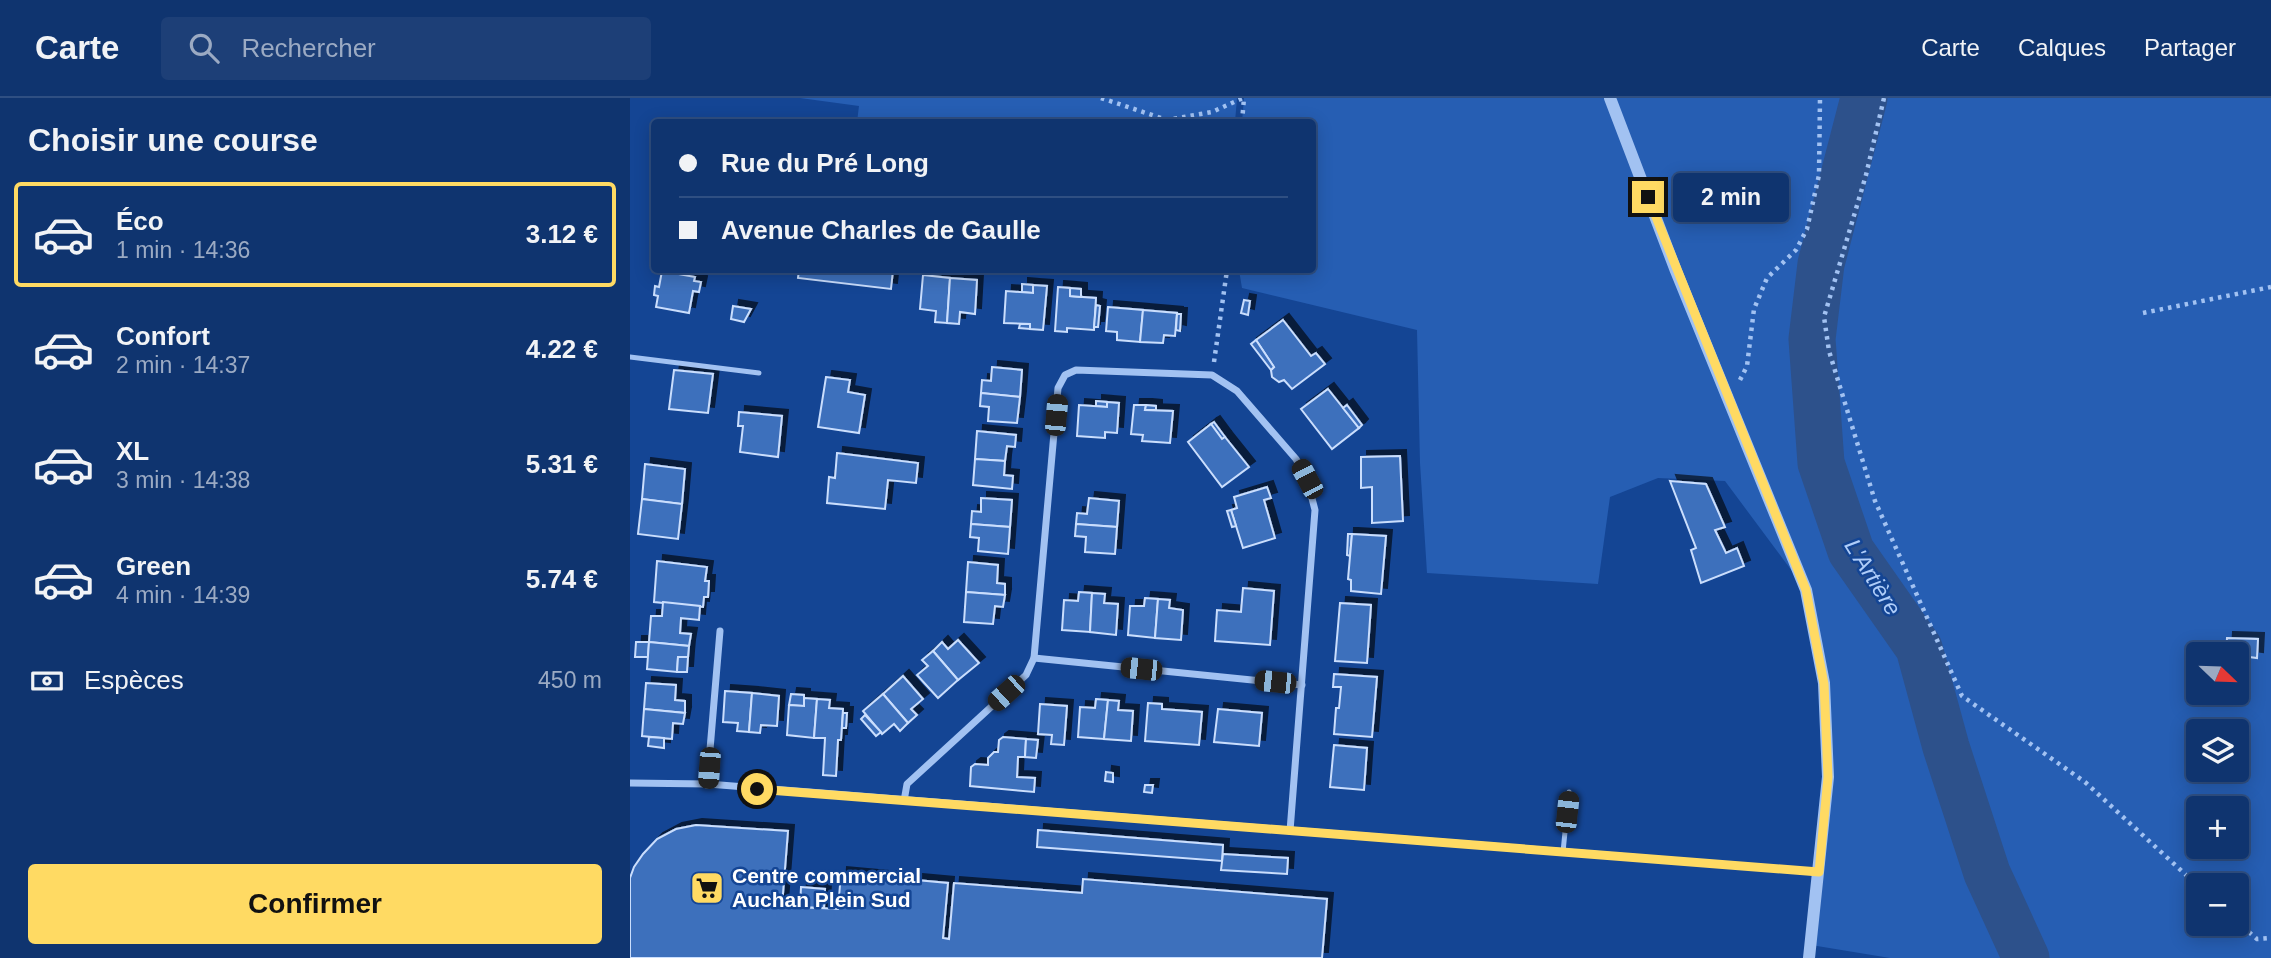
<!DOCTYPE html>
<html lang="fr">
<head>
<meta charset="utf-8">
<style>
	body { margin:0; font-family:Arial,sans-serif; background:#1d3f77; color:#f1f3f6; height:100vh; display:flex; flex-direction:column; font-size:26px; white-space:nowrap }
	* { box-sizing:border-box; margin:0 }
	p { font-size:23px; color:#9baac3 }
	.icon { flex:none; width:38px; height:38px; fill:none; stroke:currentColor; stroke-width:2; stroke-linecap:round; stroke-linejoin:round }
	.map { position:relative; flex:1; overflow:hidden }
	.side { display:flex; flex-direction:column; background:#0f346f; width:630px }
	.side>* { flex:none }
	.hud { position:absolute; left:21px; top:21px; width:665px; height:154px; border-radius:7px; box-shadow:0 4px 18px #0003,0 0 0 2px #2f4f82; display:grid; align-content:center; height:154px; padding:0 28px; background:#0f346f }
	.needle { width:46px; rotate:113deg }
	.buttons { position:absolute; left:1556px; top:544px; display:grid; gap:14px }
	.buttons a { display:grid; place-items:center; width:63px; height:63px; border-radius:7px; background:#0f346f; box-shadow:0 4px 18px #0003,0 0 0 2px #2f4f82; font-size:35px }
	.end { position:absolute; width:32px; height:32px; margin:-16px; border:9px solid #ffda63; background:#111; box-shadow:0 0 0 4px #111 }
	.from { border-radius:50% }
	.bubble { position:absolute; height:49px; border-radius:7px; background:#0f346f; box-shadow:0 4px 18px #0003,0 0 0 2px #2f4f82; font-size:23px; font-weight:700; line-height:49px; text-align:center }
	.car { position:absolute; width:21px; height:42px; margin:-21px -10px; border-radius:9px; box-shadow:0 0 5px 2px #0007; background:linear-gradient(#222 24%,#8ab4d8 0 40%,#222 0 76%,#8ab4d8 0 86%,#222 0) }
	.hud b { display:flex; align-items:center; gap:24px; height:66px; font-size:26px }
	.hud b+b { border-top:2px solid #2f4f82 }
	.hud i { width:18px; height:18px; background:#f1f3f6 }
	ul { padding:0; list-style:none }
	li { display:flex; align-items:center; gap:21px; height:105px; margin:0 14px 10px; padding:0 14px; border:4px solid transparent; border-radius:7px }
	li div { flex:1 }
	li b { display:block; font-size:26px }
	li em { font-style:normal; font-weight:700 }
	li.current { border-color:#ffda63 }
	li>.icon { width:63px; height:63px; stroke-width:1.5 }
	h2 { padding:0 28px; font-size:32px; line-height:84px }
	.pay { display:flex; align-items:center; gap:18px; height:77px; padding:0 28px; font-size:26px }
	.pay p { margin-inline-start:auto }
	.primary-button { display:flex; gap:14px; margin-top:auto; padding:14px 28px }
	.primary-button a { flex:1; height:80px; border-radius:7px; background:#ffda63; color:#111; font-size:28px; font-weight:700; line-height:80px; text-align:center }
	header { display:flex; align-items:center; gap:42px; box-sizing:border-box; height:98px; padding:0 35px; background:#0f346f; border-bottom:2px solid #2f4f82 }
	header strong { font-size:33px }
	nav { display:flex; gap:38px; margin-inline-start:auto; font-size:24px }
	.search { width:490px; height:63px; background:#1d3f77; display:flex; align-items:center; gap:18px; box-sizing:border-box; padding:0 24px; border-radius:7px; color:#9baac3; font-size:26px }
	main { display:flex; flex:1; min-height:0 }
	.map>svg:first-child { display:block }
</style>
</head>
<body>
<header>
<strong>Carte</strong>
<div class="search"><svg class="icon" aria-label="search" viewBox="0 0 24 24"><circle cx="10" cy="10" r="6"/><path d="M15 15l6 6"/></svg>Rechercher</div>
<nav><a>Carte</a><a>Calques</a><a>Partager</a></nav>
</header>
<main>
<section class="side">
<h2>Choisir une course</h2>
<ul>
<li class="current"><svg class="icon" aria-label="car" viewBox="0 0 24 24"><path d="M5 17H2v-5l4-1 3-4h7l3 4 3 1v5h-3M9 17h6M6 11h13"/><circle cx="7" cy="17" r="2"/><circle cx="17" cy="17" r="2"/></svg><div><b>Éco</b><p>1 min · 14:36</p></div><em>3.12 €</em></li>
<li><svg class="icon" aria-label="car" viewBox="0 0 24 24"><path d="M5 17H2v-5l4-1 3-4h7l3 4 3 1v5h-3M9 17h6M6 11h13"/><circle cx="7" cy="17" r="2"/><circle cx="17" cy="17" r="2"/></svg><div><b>Confort</b><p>2 min · 14:37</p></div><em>4.22 €</em></li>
<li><svg class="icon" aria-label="car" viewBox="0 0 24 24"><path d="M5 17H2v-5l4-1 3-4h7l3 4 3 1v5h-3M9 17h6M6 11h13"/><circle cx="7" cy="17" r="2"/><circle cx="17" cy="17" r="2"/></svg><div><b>XL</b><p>3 min · 14:38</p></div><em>5.31 €</em></li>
<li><svg class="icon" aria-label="car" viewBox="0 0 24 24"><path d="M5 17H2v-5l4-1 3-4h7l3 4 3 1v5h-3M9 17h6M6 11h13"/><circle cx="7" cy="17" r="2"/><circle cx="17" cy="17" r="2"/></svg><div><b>Green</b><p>4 min · 14:39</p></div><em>5.74 €</em></li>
</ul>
<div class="pay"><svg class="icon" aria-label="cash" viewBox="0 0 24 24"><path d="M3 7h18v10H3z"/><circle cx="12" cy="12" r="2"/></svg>Espèces<p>450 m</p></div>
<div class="primary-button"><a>Confirmer</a></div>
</section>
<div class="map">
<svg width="1641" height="860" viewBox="0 0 1641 860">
	<defs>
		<filter id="shadow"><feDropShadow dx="6" dy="-6" stdDeviation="0" flood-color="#0009"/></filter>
	</defs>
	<rect width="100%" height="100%" fill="#144594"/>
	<g fill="#265eb3" fill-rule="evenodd">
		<polygon points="170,0 607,0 605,24 227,24 229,8"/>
		<path d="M614 0H1641V860H1260L1181 847 1198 679 1194 585 1176 492 1095 383 1028 380 980 399 968 486 797 475 790 365 787 232 612 190 609 172H682V24H612ZM1568 556H1606V595H1568ZM1568 634H1606V672H1568ZM1568 710H1606V749H1568ZM1568 788H1606V826H1568Z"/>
	</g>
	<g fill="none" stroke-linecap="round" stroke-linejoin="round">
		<polyline stroke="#2d518b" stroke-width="47" points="1234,0 1191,166 1182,241 1191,365 1221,453 1289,550 1316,649 1357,775 1396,860"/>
	</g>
	<g fill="#3d6fbc" stroke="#cadefd" stroke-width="2" filter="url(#shadow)">
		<polygon points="169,172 263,172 261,191 168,180"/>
		<polygon points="32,173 65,179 64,183 71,184 69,194 63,193 59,215 26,209 28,198 24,197 25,188 29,189"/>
		<polygon points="293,177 320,180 317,225 305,224 306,213 290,211"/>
		<polygon points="320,180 347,182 345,216 330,214 329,226 317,225"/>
		<polygon points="392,186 403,187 403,195 392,194"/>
		<polygon points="403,187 417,188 413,232 400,231 400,226 374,225 376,193 403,195"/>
		<polygon points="428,189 440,190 440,198 466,200 464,232 437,230 437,234 425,233"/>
		<polygon points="440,190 451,191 451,199 440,198"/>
		<polygon points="614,202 620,203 618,217 611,215"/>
		<polygon points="466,207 470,208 468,229 464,229"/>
		<polygon points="103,208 121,211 114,224 101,221"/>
		<polygon points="478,209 513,212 510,244 487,242 487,234 476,233"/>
		<polygon points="513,212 547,215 545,238 534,237 533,245 510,244"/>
		<polygon points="547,216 551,216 550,233 546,232"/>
		<polygon points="653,222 681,258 686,255 695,266 662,291 654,282 649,284 642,279 641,272 644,269 626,242"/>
		<polygon points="390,226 400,226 400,231 389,230"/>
		<polygon points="626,242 644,269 641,272 621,246"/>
		<polygon points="362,269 392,272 390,299 351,295 352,282 361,283"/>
		<polygon points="44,272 83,276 78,315 39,311"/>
		<polygon points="196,279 220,282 218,294 235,297 229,335 188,329"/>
		<polygon points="698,291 729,330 702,351 671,311"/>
		<polygon points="351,295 390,299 387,325 358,323 359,309 350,308"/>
		<polygon points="466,303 477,304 477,309 466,308"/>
		<polygon points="477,304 489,305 487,335 475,334 475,340 447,338 449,307 477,309"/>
		<polygon points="504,307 516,307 515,312 543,313 540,345 512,343 513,337 501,336"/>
		<polygon points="516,307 526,308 526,312 515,312"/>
		<polygon points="717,307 732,327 729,330 713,310"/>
		<polygon points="109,314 152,318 148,359 110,354 113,328 108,328"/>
		<polygon points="584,324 595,339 592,341 581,326"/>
		<polygon points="581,326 592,341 595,339 619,369 592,389 558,344"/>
		<polygon points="347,333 386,337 385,349 377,348 375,363 345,361"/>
		<polygon points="207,355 288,365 286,385 258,382 255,411 197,405 199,379 205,380"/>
		<polygon points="770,358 773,423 742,425 742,389 731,390 731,359"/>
		<polygon points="345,361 375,363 374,377 383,378 382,391 343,387"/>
		<polygon points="15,366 55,371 52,406 12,401"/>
		<polygon points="1040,383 1076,386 1095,429 1085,432 1096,455 1107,450 1114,468 1071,485 1061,452 1066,450"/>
		<polygon points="637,389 641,400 634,402 645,440 613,450 601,412 607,410 604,399"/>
		<polygon points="351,400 382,402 380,429 341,426 342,413 351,414"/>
		<polygon points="459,400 489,403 487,429 446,426 447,415 457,416"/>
		<polygon points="12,401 52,406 48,441 8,436"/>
		<polygon points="601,412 606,428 602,429 597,413"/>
		<polygon points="341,426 380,429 378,456 348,453 349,440 340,439"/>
		<polygon points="446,426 487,429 485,456 455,454 456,439 445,438"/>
		<polygon points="718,436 722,436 720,458 717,457"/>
		<polygon points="722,436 756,438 751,496 721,493 721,482 718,481"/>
		<polygon points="27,463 77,469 75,483 79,483 78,499 74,499 73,509 24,504"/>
		<polygon points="338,464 368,467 367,485 375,486 375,497 336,494"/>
		<polygon points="613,490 644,493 640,547 585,543 587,512 611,514"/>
		<polygon points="336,494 375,497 373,509 365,508 363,526 334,524"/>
		<polygon points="449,494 462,495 460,534 432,532 434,502 448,503"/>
		<polygon points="462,495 475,496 474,505 488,506 486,537 460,534"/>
		<polygon points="515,500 528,501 525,540 498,537 500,508 514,508"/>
		<polygon points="528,501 540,502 539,510 553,512 551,542 525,540"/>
		<polygon points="33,504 70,508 69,522 51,520 50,535 61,536 59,548 19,544 21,518 32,518"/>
		<polygon points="710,505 741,507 737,565 705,563"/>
		<polygon points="1597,540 1628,541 1627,560 1596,556"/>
		<polygon points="328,542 349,565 328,582 303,553 312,544 318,551"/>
		<polygon points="6,544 19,544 18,559 5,559"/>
		<polygon points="19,544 59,548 58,559 48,559 47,574 17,571"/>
		<polygon points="303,553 328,582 308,600 287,577 298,568 292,562"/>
		<polygon points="48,559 58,559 57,574 47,574"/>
		<polygon points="704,576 747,579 742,639 704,636 706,610 709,610 711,589 703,589"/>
		<polygon points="273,578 293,601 281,611 287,617 278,625 253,596"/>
		<polygon points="16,585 46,587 45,602 55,603 55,615 14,611"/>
		<polygon points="95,593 122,595 119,634 107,633 108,625 93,624"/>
		<polygon points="122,595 149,598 147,628 131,627 130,635 119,634"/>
		<polygon points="161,596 174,597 174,608 159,607"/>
		<polygon points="253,596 278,625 270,633 264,626 252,636 233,613"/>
		<polygon points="174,600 187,601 184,640 157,637 159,607 174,608"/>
		<polygon points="187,601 200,602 199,610 213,611 211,642 208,642 206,678 193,677 195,640 184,640"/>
		<polygon points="466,601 478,602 474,641 448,639 450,609 465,610"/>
		<polygon points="478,602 489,603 488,612 503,613 501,643 474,641"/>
		<polygon points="518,605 532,606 532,611 572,614 569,647 515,643"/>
		<polygon points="410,606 437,608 434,647 421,646 422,637 408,636"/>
		<polygon points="14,611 55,615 53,626 43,625 42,641 12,638"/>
		<polygon points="588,611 632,615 629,648 584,644"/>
		<polygon points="213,615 217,615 216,630 212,630"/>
		<polygon points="235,617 251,634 246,638 231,621"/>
		<polygon points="19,639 34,640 34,650 18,648"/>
		<polygon points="373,639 396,641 395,659 388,659 387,679 405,680 404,694 340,688 341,669 345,666 358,667 358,660 364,654 368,654 369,642"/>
		<polygon points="396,641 408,642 406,660 395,659"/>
		<polygon points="704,647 737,650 734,692 700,689"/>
		<polygon points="476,674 483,675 483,684 475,683"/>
		<polygon points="515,687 523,687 522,695 514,694"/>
		<polygon points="66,727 158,733 152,808 208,811 211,775 318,785 313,840 319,841 324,785 452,795 453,781 697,801 692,860 0,860 0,780 4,769 13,756 27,741 46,731"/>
		<polygon points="408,732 593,747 592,763 407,749"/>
		<polygon points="593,756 658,760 657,776 591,772"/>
		<polygon points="171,789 195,791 194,810 170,809"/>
	</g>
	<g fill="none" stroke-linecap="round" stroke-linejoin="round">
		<g stroke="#a2c2f2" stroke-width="4.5" stroke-dasharray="3.5 5" stroke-linecap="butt">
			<polyline points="471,0 537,22 582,14 613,0"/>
			<polyline points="1254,0 1236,77 1194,219 1199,253 1245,403 1332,598 1455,684 1568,788"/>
			<polyline points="612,24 614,0"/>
			<polyline points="1513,215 1641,189"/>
			<polyline points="584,264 597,172"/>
			<polyline points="1110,282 1117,268 1124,211 1137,180 1166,152 1177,131 1189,77 1190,0"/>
			<polyline points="1606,823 1627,841 1641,840"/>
		</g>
		<g stroke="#a2c2f2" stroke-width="5">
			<polyline points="0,259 129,275"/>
			<polyline points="933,754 939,694"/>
		</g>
		<g stroke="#a2c2f2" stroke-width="7">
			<polyline points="404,560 672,587"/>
			<polyline points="0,685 78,686 1189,774"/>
			<polyline points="77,687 90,533"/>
			<polyline points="274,703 277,686 396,577 404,560 428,290 435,277 446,272 582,277 607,293 666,361 677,381 685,412 660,733"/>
		</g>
		<polyline stroke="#a2c2f2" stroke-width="12" points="980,0 1046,173 1176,492 1194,585 1198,679 1179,860"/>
	</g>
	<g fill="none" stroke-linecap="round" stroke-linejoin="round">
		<polyline stroke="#ffda63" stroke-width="9" points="127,691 1189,774 1198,679 1196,632 1194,586 1176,492 1018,99"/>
	</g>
	<defs>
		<symbol id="supermarket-square" viewBox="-11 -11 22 22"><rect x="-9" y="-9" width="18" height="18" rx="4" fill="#ffda63" stroke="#144594"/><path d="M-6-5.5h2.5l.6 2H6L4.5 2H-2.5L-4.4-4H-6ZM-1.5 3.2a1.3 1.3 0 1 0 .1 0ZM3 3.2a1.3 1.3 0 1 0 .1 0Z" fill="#111"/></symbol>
	</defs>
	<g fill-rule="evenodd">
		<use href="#supermarket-square" x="58" y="771" width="38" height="38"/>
	</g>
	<g text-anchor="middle" stroke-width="5" stroke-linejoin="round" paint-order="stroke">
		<g font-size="21" font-weight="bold" fill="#fff" stroke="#144594" text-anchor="start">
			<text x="102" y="785">Centre commercial<tspan x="102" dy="24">Auchan Plein Sud</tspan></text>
		</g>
		<g font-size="23" font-style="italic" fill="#afcdf9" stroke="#144594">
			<text transform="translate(1243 479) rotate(58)" y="8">L'Artière</text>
		</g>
	</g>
</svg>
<div class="buttons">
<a><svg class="needle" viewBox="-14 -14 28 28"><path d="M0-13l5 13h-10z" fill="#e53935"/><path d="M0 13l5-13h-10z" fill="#9baac3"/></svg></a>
<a><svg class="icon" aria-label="layers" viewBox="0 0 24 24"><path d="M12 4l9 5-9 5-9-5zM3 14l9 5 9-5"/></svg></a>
<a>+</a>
<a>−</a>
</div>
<i class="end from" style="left:127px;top:691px"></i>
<i class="end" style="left:1018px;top:99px"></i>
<div class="bubble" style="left:1043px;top:75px;width:116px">2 min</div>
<i class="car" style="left:426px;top:317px;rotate:5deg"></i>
<i class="car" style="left:677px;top:381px;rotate:332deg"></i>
<i class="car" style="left:511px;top:571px;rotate:276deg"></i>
<i class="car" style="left:645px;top:584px;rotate:276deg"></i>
<i class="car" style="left:376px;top:595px;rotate:228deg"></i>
<i class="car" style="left:79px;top:670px;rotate:184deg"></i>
<i class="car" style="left:937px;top:714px;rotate:6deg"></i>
<div class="hud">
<b><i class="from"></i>Rue du Pré Long</b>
<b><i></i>Avenue Charles de Gaulle</b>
</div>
</div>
</main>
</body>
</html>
